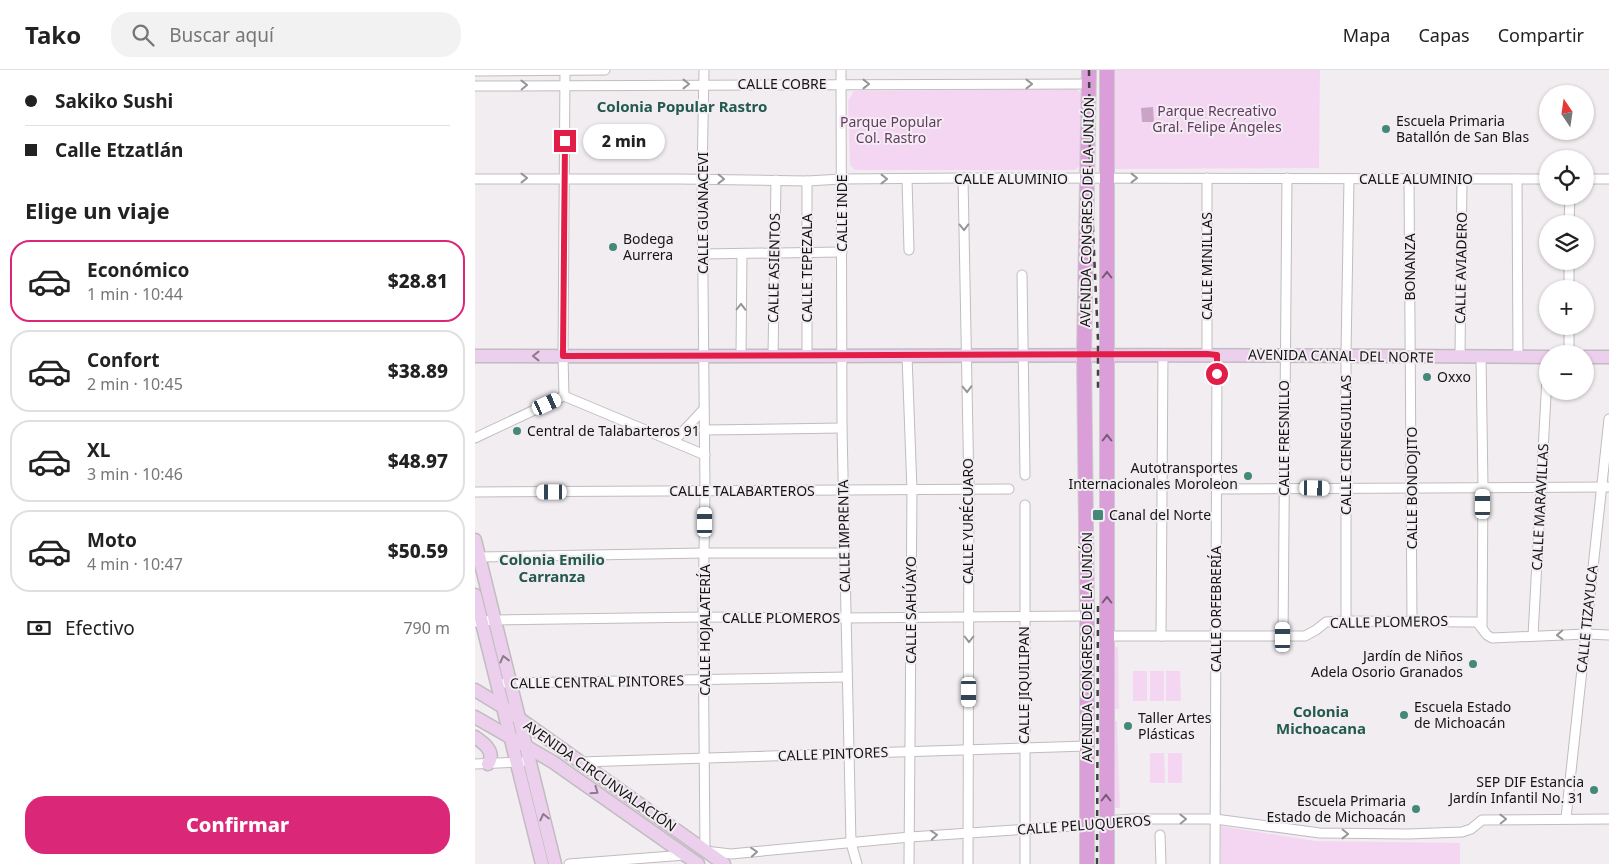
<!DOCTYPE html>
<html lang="es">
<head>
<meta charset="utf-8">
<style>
	body { margin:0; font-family:"Noto Sans",sans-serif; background:#f2f2f2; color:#222; height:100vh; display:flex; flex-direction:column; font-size:19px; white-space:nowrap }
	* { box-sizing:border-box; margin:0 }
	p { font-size:16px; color:#767676 }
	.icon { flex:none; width:28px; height:28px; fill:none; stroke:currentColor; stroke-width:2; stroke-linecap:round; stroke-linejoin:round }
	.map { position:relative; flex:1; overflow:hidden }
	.drawer { display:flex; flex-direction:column; background:#fff; width:475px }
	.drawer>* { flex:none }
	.top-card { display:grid; align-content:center; height:110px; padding:0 25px; background:#fff }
	.needle { width:32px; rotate:347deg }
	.tools { position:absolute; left:1064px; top:15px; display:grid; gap:10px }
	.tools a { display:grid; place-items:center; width:55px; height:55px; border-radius:50%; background:#fff; box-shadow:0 1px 4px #0004; font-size:25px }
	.end { position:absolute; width:22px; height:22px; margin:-11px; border:6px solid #e11d48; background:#fff; box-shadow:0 0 0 2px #fff }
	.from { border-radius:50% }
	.bubble { position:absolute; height:35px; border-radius:18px; background:#fff; box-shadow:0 1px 4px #0004; font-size:16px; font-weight:800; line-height:35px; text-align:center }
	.car { position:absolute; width:15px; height:30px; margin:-15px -8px; border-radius:6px; box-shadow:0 0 4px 1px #0007; background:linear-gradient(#fff 24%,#345 0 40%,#fff 0 76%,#345 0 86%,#fff 0) }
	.top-card b { display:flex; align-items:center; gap:18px; height:48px; font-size:19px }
	.top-card b+b { border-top:1px solid #e0e0e0 }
	.top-card i { width:12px; height:12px; background:#222 }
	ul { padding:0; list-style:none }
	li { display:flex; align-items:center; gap:15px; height:82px; margin:0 10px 8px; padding:0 15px; border:2px solid #e0e0e0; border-radius:20px }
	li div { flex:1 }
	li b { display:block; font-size:19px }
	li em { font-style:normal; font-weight:800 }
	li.current { border-color:#db2777 }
	li>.icon { width:45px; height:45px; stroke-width:1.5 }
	h2 { padding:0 25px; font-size:22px; line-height:60px }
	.pay { display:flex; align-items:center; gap:12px; height:55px; padding:0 25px; font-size:19px }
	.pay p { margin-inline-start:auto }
	.cta { display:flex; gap:10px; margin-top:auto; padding:10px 25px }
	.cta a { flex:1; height:58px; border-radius:20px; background:#db2777; color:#fff; font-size:20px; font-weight:800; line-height:58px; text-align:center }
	header { display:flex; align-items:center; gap:30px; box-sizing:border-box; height:70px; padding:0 25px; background:#fff; border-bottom:1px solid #e0e0e0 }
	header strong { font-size:24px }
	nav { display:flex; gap:28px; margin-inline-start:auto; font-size:18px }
	.search { width:350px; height:45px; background:#f2f2f2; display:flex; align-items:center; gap:12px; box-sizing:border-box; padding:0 18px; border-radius:20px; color:#767676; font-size:19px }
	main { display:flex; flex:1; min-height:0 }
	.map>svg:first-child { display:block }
</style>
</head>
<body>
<header>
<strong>Tako</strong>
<div class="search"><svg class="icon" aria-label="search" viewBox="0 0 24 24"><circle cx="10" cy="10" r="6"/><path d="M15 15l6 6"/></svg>Buscar aquí</div>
<nav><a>Mapa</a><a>Capas</a><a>Compartir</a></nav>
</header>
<main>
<section class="drawer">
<div class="top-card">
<b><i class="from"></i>Sakiko Sushi</b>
<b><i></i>Calle Etzatlán</b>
</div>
<h2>Elige un viaje</h2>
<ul>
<li class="current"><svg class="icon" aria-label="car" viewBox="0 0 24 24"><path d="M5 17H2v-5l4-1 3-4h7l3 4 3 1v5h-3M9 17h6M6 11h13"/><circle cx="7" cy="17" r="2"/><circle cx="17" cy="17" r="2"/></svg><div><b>Económico</b><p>1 min · 10:44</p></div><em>$28.81</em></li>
<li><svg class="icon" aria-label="car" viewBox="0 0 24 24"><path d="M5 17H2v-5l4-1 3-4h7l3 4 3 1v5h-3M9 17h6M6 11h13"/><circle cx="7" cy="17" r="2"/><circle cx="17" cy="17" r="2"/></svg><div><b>Confort</b><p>2 min · 10:45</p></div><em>$38.89</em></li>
<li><svg class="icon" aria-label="car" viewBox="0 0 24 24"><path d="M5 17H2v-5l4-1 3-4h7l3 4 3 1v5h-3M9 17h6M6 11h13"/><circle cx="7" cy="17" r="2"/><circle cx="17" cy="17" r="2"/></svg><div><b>XL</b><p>3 min · 10:46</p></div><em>$48.97</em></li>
<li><svg class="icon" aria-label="car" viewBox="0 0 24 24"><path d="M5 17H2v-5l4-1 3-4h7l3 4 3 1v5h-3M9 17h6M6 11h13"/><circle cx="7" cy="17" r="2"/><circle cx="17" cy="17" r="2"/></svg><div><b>Moto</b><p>4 min · 10:47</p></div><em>$50.59</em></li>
</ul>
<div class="pay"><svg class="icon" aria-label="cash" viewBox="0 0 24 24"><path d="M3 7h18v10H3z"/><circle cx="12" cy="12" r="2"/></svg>Efectivo<p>790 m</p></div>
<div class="cta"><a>Confirmar</a></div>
</section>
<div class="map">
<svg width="1134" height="794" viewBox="0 0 1134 794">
	<rect width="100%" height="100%" fill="#f1edf1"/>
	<g fill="#f4d6f2">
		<polygon points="639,0 845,0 844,98 638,99"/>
		<polygon points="601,19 607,24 608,93 600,100 380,100 375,95 373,31 379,21"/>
		<polygon points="636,577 643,577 644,639 637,639"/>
		<rect x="658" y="601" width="14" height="30"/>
		<rect x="675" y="601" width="14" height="30"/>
		<polygon points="691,601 705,601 706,631 691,631"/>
		<polygon points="636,651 642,651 645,738 638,738"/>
		<polygon points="675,683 689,683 690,713 675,713"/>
		<rect x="693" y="683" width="14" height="30"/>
		<polygon points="746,756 840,771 985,773 985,794 746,794"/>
	</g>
	<polygon fill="#caa4c7" points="678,37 679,52 667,52 666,38"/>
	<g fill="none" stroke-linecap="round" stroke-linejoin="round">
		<defs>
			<g id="street">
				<polyline points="229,0 227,109 230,421 228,547 230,781 256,784 435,767 612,755 631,751 656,749 740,749 845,763 933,764 987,762 996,759 1007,750 1134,749"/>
				<polyline points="366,0 367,358 376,773 382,794"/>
				<polyline points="0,1 130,0"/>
				<polyline points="0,16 614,14"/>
				<polyline points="488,108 494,419 493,794"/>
				<polyline points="732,108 732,284"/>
				<polyline points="934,108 937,551"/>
				<polyline points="0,109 204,109 332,111 367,109 488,108 1072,109"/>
				<polyline points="432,109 434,180"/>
				<polyline points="1042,109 1043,287"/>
				<polyline points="1110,109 1134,109"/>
				<polyline points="1094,154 1095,126"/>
				<polyline points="227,184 367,182"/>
				<polyline points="547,205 550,405"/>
				<polyline points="1094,219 1094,191"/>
				<polyline points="1094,284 1094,256"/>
				<polyline points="266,285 267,184"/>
				<polyline points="298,285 301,110"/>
				<polyline points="332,285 332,111"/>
				<polyline points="432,286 437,420 434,794"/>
				<polyline points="985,286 987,109"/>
				<polyline points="1006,287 1008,417 1007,558"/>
				<polyline points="89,326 88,286 90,1"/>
				<polyline points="229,360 367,358"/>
				<polyline points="0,368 89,326 230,385"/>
				<polyline points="199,371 229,339"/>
				<polyline points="741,419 1134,417"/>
				<polyline points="0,422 534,419"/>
				<polyline points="4,487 229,483 369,483"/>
				<polyline points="871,551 871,284 874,109"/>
				<polyline points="0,552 19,550 228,547 371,548 612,546"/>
				<polyline points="632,566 830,566 841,560 851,552 871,551 996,552 1002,552 1012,565 1017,568 1111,564 1134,565"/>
				<polyline points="686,566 688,284"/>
				<polyline points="1058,566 1072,307"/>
				<polyline points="808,567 812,108"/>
				<polyline points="30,613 372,607"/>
				<polyline points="105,692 612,676"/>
				<polyline points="0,694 47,692"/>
				<polyline points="1091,748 1134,349"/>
				<polyline points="685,765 686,794"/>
				<polyline points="94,794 210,785"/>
				<polyline points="550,794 550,435"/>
				<polyline points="740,794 742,285"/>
			</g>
			<g id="secondary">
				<path d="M0 286C358 287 715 283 1072 287"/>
				<polyline points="1110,287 1134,287"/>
				<polyline points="0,470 80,794"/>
				<polyline points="0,525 67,794"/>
				<polyline points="0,620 28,637 249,794"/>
				<polyline points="0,647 78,692 223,794"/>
				<path d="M0 667C9 673 21 682 13 694"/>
			</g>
			<g id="primary">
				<polyline points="612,794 612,546 609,284 614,0"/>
				<polyline points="632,794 632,0"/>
			</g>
		</defs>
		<use href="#street" stroke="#c0bcbf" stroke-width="11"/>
		<use href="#secondary" stroke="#c0bcbf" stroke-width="15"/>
		<use href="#primary" stroke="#ccc" stroke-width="16"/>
		<use href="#street" stroke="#fff" stroke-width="9"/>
		<use href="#secondary" stroke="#eccfec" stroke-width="12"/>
		<use href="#primary" stroke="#da9fd8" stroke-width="14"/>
		<g stroke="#424042" stroke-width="2.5" stroke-dasharray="6 6" stroke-linecap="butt">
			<polyline points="614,0 615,94 623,270 623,322"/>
			<polyline points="622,794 623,531"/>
		</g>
	</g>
	<defs><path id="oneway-chevron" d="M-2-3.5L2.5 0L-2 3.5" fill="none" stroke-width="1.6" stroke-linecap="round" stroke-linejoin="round" transform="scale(1.25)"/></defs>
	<g stroke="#969696">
		<use href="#oneway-chevron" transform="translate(211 14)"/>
		<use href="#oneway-chevron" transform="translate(391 14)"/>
		<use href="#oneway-chevron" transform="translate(554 14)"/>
		<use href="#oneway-chevron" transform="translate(49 15) rotate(-1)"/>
		<use href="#oneway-chevron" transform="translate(49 108)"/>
		<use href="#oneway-chevron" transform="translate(659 108)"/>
		<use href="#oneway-chevron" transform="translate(246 109) rotate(1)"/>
		<use href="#oneway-chevron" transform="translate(409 109)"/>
		<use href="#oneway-chevron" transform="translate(489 157) rotate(89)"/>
		<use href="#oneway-chevron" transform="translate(266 237) rotate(-89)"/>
		<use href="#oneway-chevron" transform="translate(492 319) rotate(89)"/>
		<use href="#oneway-chevron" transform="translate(1085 565) rotate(178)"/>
		<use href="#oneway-chevron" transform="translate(494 569) rotate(90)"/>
		<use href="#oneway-chevron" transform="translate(708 749) rotate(-1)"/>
		<use href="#oneway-chevron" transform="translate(1028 749) rotate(-1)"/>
		<use href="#oneway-chevron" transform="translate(870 764) rotate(1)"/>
		<use href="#oneway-chevron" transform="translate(459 765) rotate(-5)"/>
		<use href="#oneway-chevron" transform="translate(279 782) rotate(-5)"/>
	</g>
	<g stroke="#785a77">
		<use href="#oneway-chevron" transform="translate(632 205) rotate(-90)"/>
		<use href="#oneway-chevron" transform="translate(632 368) rotate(-90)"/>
		<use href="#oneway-chevron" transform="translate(632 530) rotate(-90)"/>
		<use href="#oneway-chevron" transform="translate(631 728) rotate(-90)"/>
	</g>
	<g stroke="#8c7b8c">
		<use href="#oneway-chevron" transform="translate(61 286) rotate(-180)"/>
		<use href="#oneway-chevron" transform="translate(29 589) rotate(-104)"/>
		<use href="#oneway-chevron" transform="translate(120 721) rotate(35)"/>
		<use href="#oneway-chevron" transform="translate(69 747) rotate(-103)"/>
	</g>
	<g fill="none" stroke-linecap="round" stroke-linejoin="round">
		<polyline stroke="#e11d48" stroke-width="6" points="90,71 88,286 732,284 742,285 742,304"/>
	</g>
	<g fill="#45887a" stroke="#f1edf1" stroke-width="2">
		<circle cx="911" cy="59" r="5"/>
		<circle cx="138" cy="177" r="5"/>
		<circle cx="952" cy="307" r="5"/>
		<circle cx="42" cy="361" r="5"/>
		<circle cx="773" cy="406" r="5"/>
		<rect x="617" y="439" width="12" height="12" rx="2.5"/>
		<circle cx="998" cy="594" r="5"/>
		<circle cx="929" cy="645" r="5"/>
		<circle cx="653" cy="656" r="5"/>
		<circle cx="1119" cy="720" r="5"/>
		<circle cx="941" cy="739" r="5"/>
	</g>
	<g text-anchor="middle" stroke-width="4" stroke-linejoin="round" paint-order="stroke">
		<g font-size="14" fill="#161516" stroke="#f1edf1">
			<text x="307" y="19">CALLE COBRE</text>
			<text x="536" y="114">CALLE ALUMINIO</text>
			<text x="941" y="114">CALLE ALUMINIO</text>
			<text transform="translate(612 142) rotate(-89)" y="5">AVENIDA CONGRESO DE LA UNIÓN</text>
			<text transform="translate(228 143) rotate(-90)" y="5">CALLE GUANACEVI</text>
			<text transform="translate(367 143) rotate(-90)" y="5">CALLE INDE</text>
			<text transform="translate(732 196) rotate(-90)" y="5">CALLE MINILLAS</text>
			<text transform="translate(935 197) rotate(-90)" y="5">BONANZA</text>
			<text transform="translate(299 198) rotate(-89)" y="5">CALLE ASIENTOS</text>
			<text transform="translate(332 198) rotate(-90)" y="5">CALLE TEPEZALA</text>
			<text transform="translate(986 198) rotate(-89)" y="5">CALLE AVIADERO</text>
			<text transform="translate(866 286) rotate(1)" y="5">AVENIDA CANAL DEL NORTE</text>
			<text transform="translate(809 368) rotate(-90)" y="5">CALLE FRESNILLO</text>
			<text transform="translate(871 375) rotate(-90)" y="5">CALLE CIENEGUILLAS</text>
			<text transform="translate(937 418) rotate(-90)" y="5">CALLE BONDOJITO</text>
			<text x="267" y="426">CALLE TALABARTEROS</text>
			<text transform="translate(1065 437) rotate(-87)" y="5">CALLE MARAVILLAS</text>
			<text transform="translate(493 451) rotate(-90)" y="5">CALLE YURÉCUARO</text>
			<text transform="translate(369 466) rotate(-91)" y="5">CALLE IMPRENTA</text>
			<text transform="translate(741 539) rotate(-90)" y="5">CALLE ORFEBRERÍA</text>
			<text transform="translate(436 540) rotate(-90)" y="5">CALLE SAHÚAYO</text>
			<text x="306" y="553">CALLE PLOMEROS</text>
			<text transform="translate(1112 549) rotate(-84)" y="5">CALLE TIZAYUCA</text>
			<text transform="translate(914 552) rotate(-1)" y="5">CALLE PLOMEROS</text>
			<text transform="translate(230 560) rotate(-90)" y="5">CALLE HOJALATERÍA</text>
			<text transform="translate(612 577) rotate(-90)" y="5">AVENIDA CONGRESO DE LA UNIÓN</text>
			<text transform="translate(122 612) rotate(-1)" y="5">CALLE CENTRAL PINTORES</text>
			<text transform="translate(549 615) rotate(-90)" y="5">CALLE JIQUILIPAN</text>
			<text transform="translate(358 684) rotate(-2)" y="5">CALLE PINTORES</text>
			<text transform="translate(125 706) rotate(35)" y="5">AVENIDA CIRCUNVALACIÓN</text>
			<text transform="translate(609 755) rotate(-4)" y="5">CALLE PELUQUEROS</text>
		</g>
		<g font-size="14" fill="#673865" stroke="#f1edf1">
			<text x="742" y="46">Parque Recreativo<tspan x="742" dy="16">Gral. Felipe Ángeles</tspan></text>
			<text x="416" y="57">Parque Popular<tspan x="416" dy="16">Col. Rastro</tspan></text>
		</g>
		<g font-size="14" fill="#161516" stroke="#f1edf1" text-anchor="start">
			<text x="921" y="56">Escuela Primaria<tspan x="921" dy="16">Batallón de San Blas</tspan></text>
			<text x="148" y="174">Bodega<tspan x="148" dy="16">Aurrera</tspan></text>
			<text x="962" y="312">Oxxo</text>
			<text x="52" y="366">Central de Talabarteros 91</text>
			<text x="763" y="403" text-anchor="end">Autotransportes<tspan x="763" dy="16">Internacionales Moroleon</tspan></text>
			<text x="634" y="450">Canal del Norte</text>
			<text x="988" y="591" text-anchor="end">Jardín de Niños<tspan x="988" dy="16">Adela Osorio Granados</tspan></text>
			<text x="939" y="642">Escuela Estado<tspan x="939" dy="16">de Michoacán</tspan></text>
			<text x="663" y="653">Taller Artes<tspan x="663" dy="16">Plásticas</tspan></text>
			<text x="1109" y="717" text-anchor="end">SEP DIF Estancia<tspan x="1109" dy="16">Jardín Infantil No. 31</tspan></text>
			<text x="931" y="736" text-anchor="end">Escuela Primaria<tspan x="931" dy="16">Estado de Michoacán</tspan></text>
		</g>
		<g font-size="15" font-weight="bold" fill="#23594e" stroke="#f1edf1">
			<text x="207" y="42">Colonia Popular Rastro</text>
			<text x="77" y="495">Colonia Emilio<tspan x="77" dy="17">Carranza</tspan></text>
			<text x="846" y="647">Colonia<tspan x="846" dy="17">Michoacana</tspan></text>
		</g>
	</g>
</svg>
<div class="tools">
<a><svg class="needle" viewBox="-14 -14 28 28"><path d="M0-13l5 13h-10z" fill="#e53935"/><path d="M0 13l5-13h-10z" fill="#767676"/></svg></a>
<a><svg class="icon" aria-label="locate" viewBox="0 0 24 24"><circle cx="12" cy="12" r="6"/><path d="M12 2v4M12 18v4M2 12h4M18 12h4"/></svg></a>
<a><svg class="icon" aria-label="layers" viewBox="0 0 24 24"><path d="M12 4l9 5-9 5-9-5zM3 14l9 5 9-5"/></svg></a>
<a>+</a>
<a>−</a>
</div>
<i class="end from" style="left:742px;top:304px"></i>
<i class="end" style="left:90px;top:71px"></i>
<div class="bubble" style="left:108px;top:54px;width:82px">2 min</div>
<i class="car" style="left:72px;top:334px;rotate:65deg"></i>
<i class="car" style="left:840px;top:418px;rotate:91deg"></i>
<i class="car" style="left:77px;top:422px;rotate:270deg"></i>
<i class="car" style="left:1008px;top:434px;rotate:0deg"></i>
<i class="car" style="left:230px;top:452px;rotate:0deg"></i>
<i class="car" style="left:808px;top:567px;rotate:0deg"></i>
<i class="car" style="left:494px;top:622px;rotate:180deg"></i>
</div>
</main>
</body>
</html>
